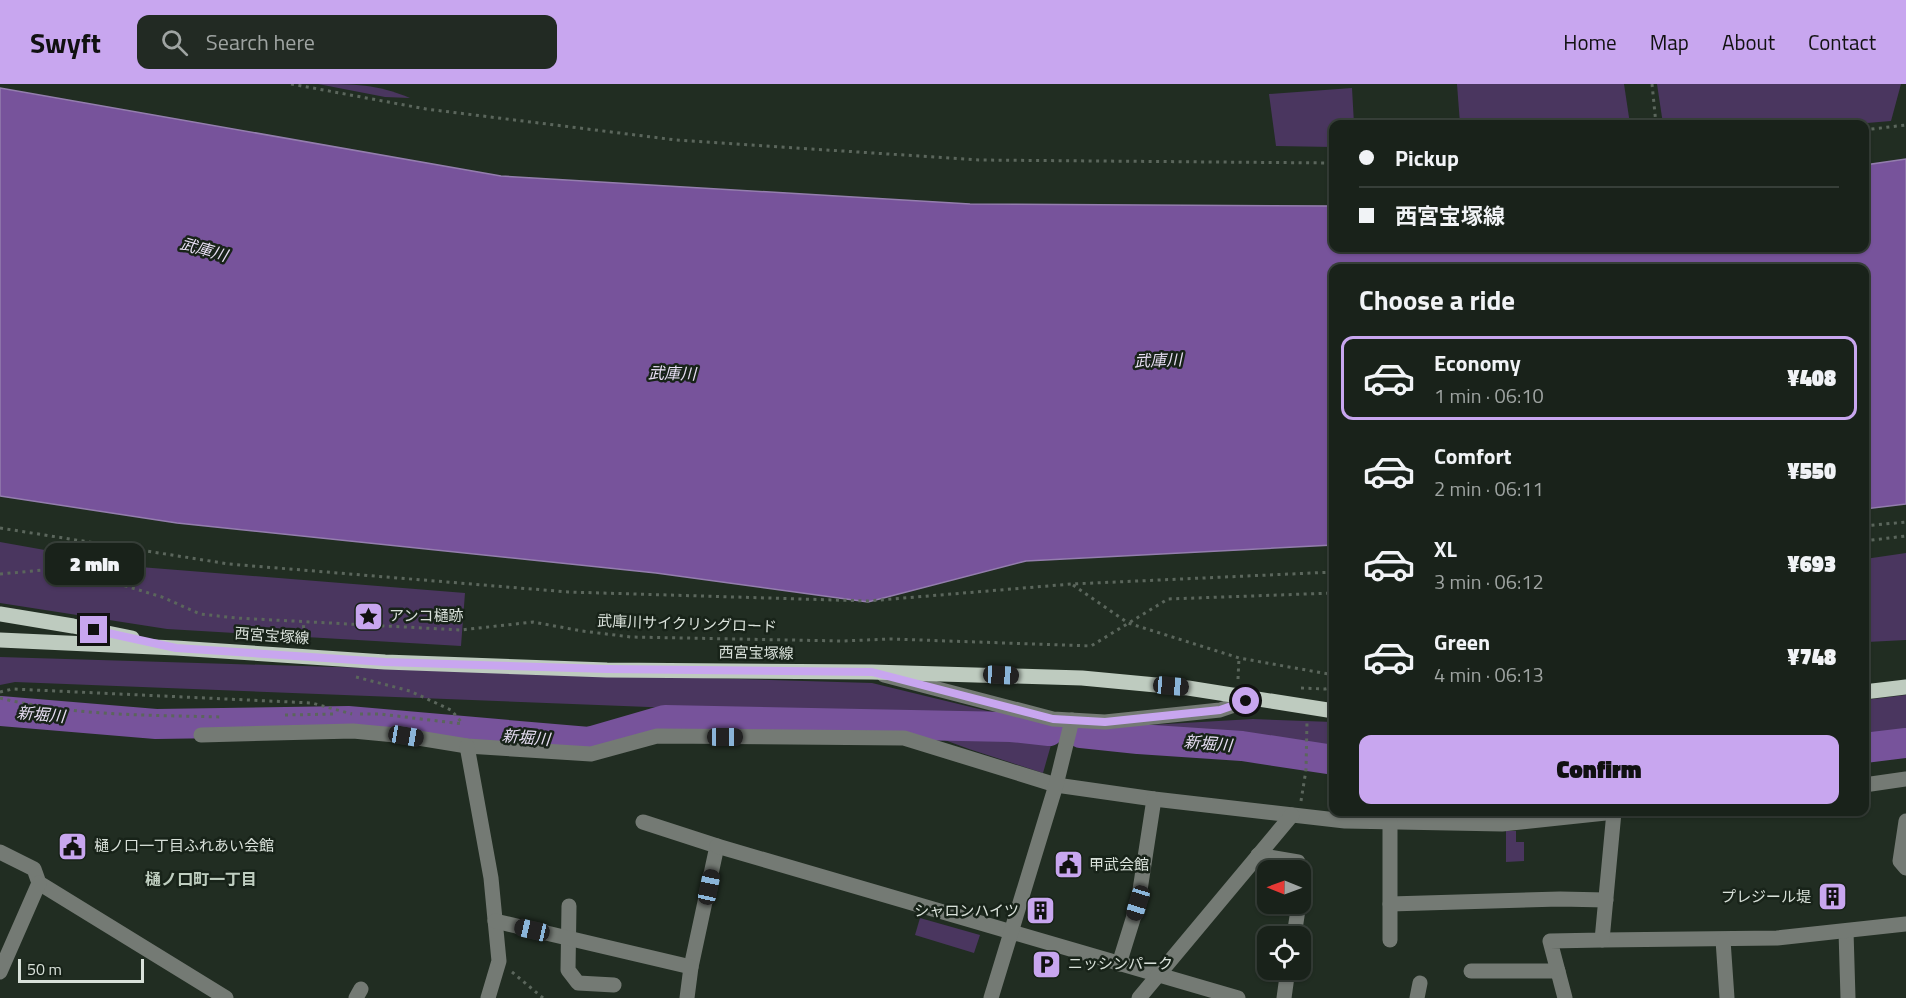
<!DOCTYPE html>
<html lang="en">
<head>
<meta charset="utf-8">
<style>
	body { margin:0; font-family:"Titillium Web","Noto Sans JP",sans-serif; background:#222a23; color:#f1f3f6; height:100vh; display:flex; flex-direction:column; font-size:22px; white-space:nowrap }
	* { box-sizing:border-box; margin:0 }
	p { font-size:20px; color:#9fa4a2 }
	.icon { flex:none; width:33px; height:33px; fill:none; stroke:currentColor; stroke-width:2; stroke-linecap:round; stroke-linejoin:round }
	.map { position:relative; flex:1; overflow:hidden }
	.drawer { position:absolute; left:1329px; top:180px; width:540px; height:552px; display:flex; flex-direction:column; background:#19221a; border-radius:12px; box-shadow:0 2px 4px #0004,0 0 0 2px #373f39 }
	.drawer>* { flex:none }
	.banner { position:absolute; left:1329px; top:36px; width:540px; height:132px; border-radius:12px; box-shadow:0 2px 4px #0004,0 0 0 2px #373f39; display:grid; align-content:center; height:132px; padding:0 30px; background:#19221a }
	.needle { width:39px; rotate:271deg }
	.fabs { position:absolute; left:1257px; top:776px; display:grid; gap:12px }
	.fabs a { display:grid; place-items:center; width:54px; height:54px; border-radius:12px; background:#19221a; box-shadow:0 2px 4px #0004,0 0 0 2px #373f39; font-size:30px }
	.scale { position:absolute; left:18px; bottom:15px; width:126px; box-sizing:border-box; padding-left:6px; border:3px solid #d9e1da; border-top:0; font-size:16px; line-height:21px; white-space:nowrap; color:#d9e1da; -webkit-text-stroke:4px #182319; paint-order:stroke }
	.end { position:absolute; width:27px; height:27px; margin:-14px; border:8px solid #c8a6ef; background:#111; box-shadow:0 0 0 3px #111 }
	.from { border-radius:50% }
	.bubble { position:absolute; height:42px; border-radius:12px; background:#19221a; box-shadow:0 2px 4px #0004,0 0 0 2px #373f39; font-size:20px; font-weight:800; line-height:42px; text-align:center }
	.car { position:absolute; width:18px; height:36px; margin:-18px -9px; border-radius:8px; box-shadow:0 0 4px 2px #0007; background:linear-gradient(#222 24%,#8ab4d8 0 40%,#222 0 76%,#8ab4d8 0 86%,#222 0) }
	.banner b { display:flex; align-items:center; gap:21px; height:57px; font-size:22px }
	.banner b+b { border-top:2px solid #373f39 }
	.banner i { width:15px; height:15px; background:#f1f3f6 }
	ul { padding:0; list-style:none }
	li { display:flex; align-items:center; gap:18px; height:84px; margin:0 12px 9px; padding:0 18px; border:3px solid transparent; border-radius:12px }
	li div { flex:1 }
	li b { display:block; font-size:22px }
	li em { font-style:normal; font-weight:800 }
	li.current { border-color:#c8a6ef }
	li>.icon { width:54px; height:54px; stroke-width:1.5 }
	h2 { padding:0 30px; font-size:27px; line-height:72px }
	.primary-button { display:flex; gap:12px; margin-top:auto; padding:12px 30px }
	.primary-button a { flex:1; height:69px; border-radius:12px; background:#c8a6ef; color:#111; font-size:24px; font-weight:800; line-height:69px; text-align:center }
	header { display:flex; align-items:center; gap:36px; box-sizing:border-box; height:84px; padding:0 30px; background:#c8a6ef; color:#111 }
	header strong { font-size:28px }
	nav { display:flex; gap:33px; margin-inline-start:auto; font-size:21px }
	.search { width:420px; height:54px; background:#222a23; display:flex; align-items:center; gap:15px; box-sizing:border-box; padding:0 21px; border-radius:12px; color:#9fa4a2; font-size:22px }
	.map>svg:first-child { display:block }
</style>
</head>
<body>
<header>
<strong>Swyft</strong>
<div class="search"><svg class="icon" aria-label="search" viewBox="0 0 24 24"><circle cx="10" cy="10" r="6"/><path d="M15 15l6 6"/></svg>Search here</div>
<nav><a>Home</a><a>Map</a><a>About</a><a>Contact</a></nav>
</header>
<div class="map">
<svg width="1906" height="914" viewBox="0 0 1906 914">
	<rect width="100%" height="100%" fill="#212d22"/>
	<g fill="#4a365f">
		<path d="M318 0C354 0 377 0 410 14L385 13Z"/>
		<polygon points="1457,0 1624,0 1630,40 1460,40"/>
		<polygon points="1657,0 1901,0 1891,37 1855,40 1663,40"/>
		<polygon points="1352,4 1354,40 1334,40 1333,63 1276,62 1269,10"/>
		<polygon points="0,458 140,483 465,509 461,562 167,545 0,519"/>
		<polygon points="1906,469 1906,556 1867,558 1864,546 1865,475"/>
		<polygon points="0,573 872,599 1012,633 1011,640 974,638 973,647 1053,654 1043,689 969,665 880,632 15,598 0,601"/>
		<polygon points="1906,611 1906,648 1865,653 1865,616"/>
		<polygon points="1253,635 1333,638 1333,669 1148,651 1149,641"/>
		<polygon points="1506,747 1516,747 1516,758 1524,758 1524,777 1506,778"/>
		<polygon points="920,834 980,851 974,869 915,851"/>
	</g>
	<polygon fill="#77539b" stroke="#947eae" stroke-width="1.5" points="0,4 501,92 970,120 1333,122 1334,164 1864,164 1865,81 1906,75 1906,420 1865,425 1864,184 1334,184 1333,461 1026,477 868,518 656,489 177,439 0,412"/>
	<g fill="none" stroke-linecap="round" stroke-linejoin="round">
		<g stroke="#77539b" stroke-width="30">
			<polyline points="0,627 156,640 348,637 589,658 665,636 1011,643 1049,647"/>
			<polyline points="1081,649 1138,655 1242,662 1334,676"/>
			<polyline points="1864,664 1906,659"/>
		</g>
		<g stroke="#5b665c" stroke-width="3" stroke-dasharray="3 4.5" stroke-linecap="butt">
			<polyline points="291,0 426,25 676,56 979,76 1334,79"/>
			<polyline points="1652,0 1656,40"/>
			<polyline points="1864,46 1906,41"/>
			<polyline points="1864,442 1906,438"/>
			<polyline points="0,444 229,480 568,508 868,517 1072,500 1334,488"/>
			<polyline points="1864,457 1906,452"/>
			<polyline points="0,490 66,484 162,513 200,530 236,534 461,546 533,538 582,547 631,553 842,557 891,555 1091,562 1168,515 1334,509"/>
			<polyline points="1073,501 1128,539 1239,574 1334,591"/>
			<polyline points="302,559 304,538"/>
			<polyline points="356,593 410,607 451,626 463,640"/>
			<polyline points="1238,595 1239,574"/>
			<polyline points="1301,604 1325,605 1334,603"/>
			<polyline points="0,608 13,605 312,619 352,630"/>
			<path d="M0 614C72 632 148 631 222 633"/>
			<polyline points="360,630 380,630 463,640"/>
			<polyline points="285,631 335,630"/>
			<polyline points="1301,717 1306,686 1307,637"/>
			<polyline points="512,888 543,914"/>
		</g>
		<g stroke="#747a74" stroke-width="15">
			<polyline points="884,591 1053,635 1105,638 1220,626 1252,615"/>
			<polyline points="201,651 353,647 406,652 467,662 591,670 657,652 904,654 1056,701 1154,715 1345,737 1502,740 1615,728"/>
			<polyline points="467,662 491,794 499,877 488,914"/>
			<polyline points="1864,701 1906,695"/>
			<polyline points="1906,737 1900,777 1906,784"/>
			<polyline points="643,738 717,762 691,883 687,914"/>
			<polyline points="717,762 1238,914"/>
			<polyline points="0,768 34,785 39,799 226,914"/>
			<polyline points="1258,771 1298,778 1304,790 1300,812"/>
			<polyline points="1390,820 1560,815 1606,816"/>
			<polyline points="569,822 568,886 578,899 614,901"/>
			<polyline points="495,837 691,883"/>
			<polyline points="1846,847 1848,914"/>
			<polyline points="1294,852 1299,819"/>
			<polyline points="1390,856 1390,738"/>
			<polyline points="1602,856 1777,854 1906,840"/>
			<polyline points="1723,856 1727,914"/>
			<polyline points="1119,880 1138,819 1154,715"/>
			<polyline points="1471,887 1558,887"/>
			<polyline points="0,888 39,799"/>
			<polyline points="356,914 361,905"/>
			<polyline points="991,914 1056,701 1072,636"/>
			<polyline points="1139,914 1292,731"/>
			<polyline points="1284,914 1288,885"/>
			<polyline points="1417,914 1420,899"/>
			<polyline points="1565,914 1550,857 1602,856 1614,728"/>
		</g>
		<g stroke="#becbbf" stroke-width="15">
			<polyline points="0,530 73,542 132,554"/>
			<polyline points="0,556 176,564 385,578 607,586 872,588 1082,594 1188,604 1334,627"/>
			<polyline points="1864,608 1906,603"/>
		</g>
	</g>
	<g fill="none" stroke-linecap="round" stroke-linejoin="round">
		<polyline stroke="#c8a6ef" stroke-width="8" points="94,546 176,564 385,578 607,585 872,588 1053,635 1105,638 1220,626 1246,617"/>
	</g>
	<defs>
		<symbol id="sight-square" viewBox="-11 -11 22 22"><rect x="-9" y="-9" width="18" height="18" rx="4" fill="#c8a6ef" stroke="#182319"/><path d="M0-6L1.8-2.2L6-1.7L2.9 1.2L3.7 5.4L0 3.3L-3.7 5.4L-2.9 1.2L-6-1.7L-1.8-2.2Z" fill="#111"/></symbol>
		<symbol id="civic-square" viewBox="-11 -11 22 22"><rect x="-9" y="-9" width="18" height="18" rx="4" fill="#c8a6ef" stroke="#182319"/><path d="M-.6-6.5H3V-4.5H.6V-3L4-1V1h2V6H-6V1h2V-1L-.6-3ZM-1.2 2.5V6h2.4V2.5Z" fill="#111"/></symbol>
		<symbol id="building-square" viewBox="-11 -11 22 22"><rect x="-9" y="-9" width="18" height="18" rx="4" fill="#c8a6ef" stroke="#182319"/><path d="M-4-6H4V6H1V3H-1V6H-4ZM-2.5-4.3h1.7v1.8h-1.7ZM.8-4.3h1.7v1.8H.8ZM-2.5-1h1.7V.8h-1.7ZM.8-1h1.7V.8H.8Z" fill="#111"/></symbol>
		<symbol id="parking-square" viewBox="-11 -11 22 22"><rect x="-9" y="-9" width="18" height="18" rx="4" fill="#c8a6ef" stroke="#182319"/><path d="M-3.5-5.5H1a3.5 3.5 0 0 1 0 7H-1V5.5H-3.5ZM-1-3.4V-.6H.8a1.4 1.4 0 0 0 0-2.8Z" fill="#111"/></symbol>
	</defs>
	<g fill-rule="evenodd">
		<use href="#sight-square" x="352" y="516" width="33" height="33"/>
		<use href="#civic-square" x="56" y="746" width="33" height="33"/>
		<use href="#civic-square" x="1052" y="764" width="33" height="33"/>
		<use href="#building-square" x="1816" y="796" width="33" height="33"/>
		<use href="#building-square" x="1024" y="810" width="33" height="33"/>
		<use href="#parking-square" x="1030" y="864" width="33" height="33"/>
	</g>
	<g text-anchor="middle" stroke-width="5" stroke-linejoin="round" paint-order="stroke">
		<g font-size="15" fill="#d9e1da" stroke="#182319" text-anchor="start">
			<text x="389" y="537">アンコ樋跡</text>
			<text x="94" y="767">樋ノ口一丁目ふれあい会館</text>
			<text x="1089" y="786">甲武会館</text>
			<text x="1811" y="818" text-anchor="end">プレジール堤</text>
			<text x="1019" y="832" text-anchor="end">シャロンハイツ</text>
			<text x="1068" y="885">ニッシンパーク</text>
		</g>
		<g font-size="15" fill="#d9e1da" stroke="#182319">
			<text transform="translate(687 540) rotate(2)" y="5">武庫川サイクリングロード</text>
			<text transform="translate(272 552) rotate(4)" y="5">西宮宝塚線</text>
			<text transform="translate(756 569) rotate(1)" y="5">西宮宝塚線</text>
		</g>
		<g font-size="16" font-style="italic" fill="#e8dff4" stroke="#182319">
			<text transform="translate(204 165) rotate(16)" y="6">武庫川</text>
			<text transform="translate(1158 276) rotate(-2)" y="6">武庫川</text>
			<text transform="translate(672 289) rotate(1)" y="6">武庫川</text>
			<text transform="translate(41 630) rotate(5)" y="6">新堀川</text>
			<text transform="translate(526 653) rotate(5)" y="6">新堀川</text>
			<text transform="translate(1208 659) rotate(5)" y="6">新堀川</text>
		</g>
		<g font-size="16" font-weight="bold" fill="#c0cfc1" stroke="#182319">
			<text x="201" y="801">樋ノ口町一丁目</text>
		</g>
	</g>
</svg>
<div class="fabs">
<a><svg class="needle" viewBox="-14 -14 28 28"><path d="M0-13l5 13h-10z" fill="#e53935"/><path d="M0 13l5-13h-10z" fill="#9fa4a2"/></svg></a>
<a><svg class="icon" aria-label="locate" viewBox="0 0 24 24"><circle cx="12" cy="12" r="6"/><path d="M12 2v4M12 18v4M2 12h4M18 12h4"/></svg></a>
</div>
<div class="scale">50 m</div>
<i class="end from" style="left:1246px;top:617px"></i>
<i class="end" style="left:94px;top:546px"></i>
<div class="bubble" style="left:45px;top:459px;width:99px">2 min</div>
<i class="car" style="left:1001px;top:591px;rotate:93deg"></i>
<i class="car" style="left:1171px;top:602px;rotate:95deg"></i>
<i class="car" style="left:406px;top:652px;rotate:100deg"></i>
<i class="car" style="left:725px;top:653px;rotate:90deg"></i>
<i class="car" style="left:709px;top:803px;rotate:12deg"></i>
<i class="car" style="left:1138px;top:819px;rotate:197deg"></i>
<i class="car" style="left:532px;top:846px;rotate:283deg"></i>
<div class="banner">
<b><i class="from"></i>Pickup</b>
<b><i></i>西宮宝塚線</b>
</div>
<section class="drawer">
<h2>Choose a ride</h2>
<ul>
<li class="current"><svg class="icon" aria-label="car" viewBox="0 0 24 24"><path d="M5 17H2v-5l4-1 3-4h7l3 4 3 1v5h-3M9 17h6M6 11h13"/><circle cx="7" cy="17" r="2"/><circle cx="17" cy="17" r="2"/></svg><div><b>Economy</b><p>1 min · 06:10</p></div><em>¥408</em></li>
<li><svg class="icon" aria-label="car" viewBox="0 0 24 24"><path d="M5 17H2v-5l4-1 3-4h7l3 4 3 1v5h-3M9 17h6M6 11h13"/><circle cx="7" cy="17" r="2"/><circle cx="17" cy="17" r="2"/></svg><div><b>Comfort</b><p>2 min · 06:11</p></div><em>¥550</em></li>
<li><svg class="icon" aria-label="car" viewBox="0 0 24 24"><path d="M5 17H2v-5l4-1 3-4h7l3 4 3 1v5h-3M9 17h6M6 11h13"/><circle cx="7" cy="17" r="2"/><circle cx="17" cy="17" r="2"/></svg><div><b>XL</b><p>3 min · 06:12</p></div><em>¥693</em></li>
<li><svg class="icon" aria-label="car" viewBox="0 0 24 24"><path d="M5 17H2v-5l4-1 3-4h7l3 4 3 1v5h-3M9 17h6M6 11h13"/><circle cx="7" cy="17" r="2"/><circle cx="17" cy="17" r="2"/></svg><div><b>Green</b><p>4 min · 06:13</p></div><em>¥748</em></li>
</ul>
<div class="primary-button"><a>Confirm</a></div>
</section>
</div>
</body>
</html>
